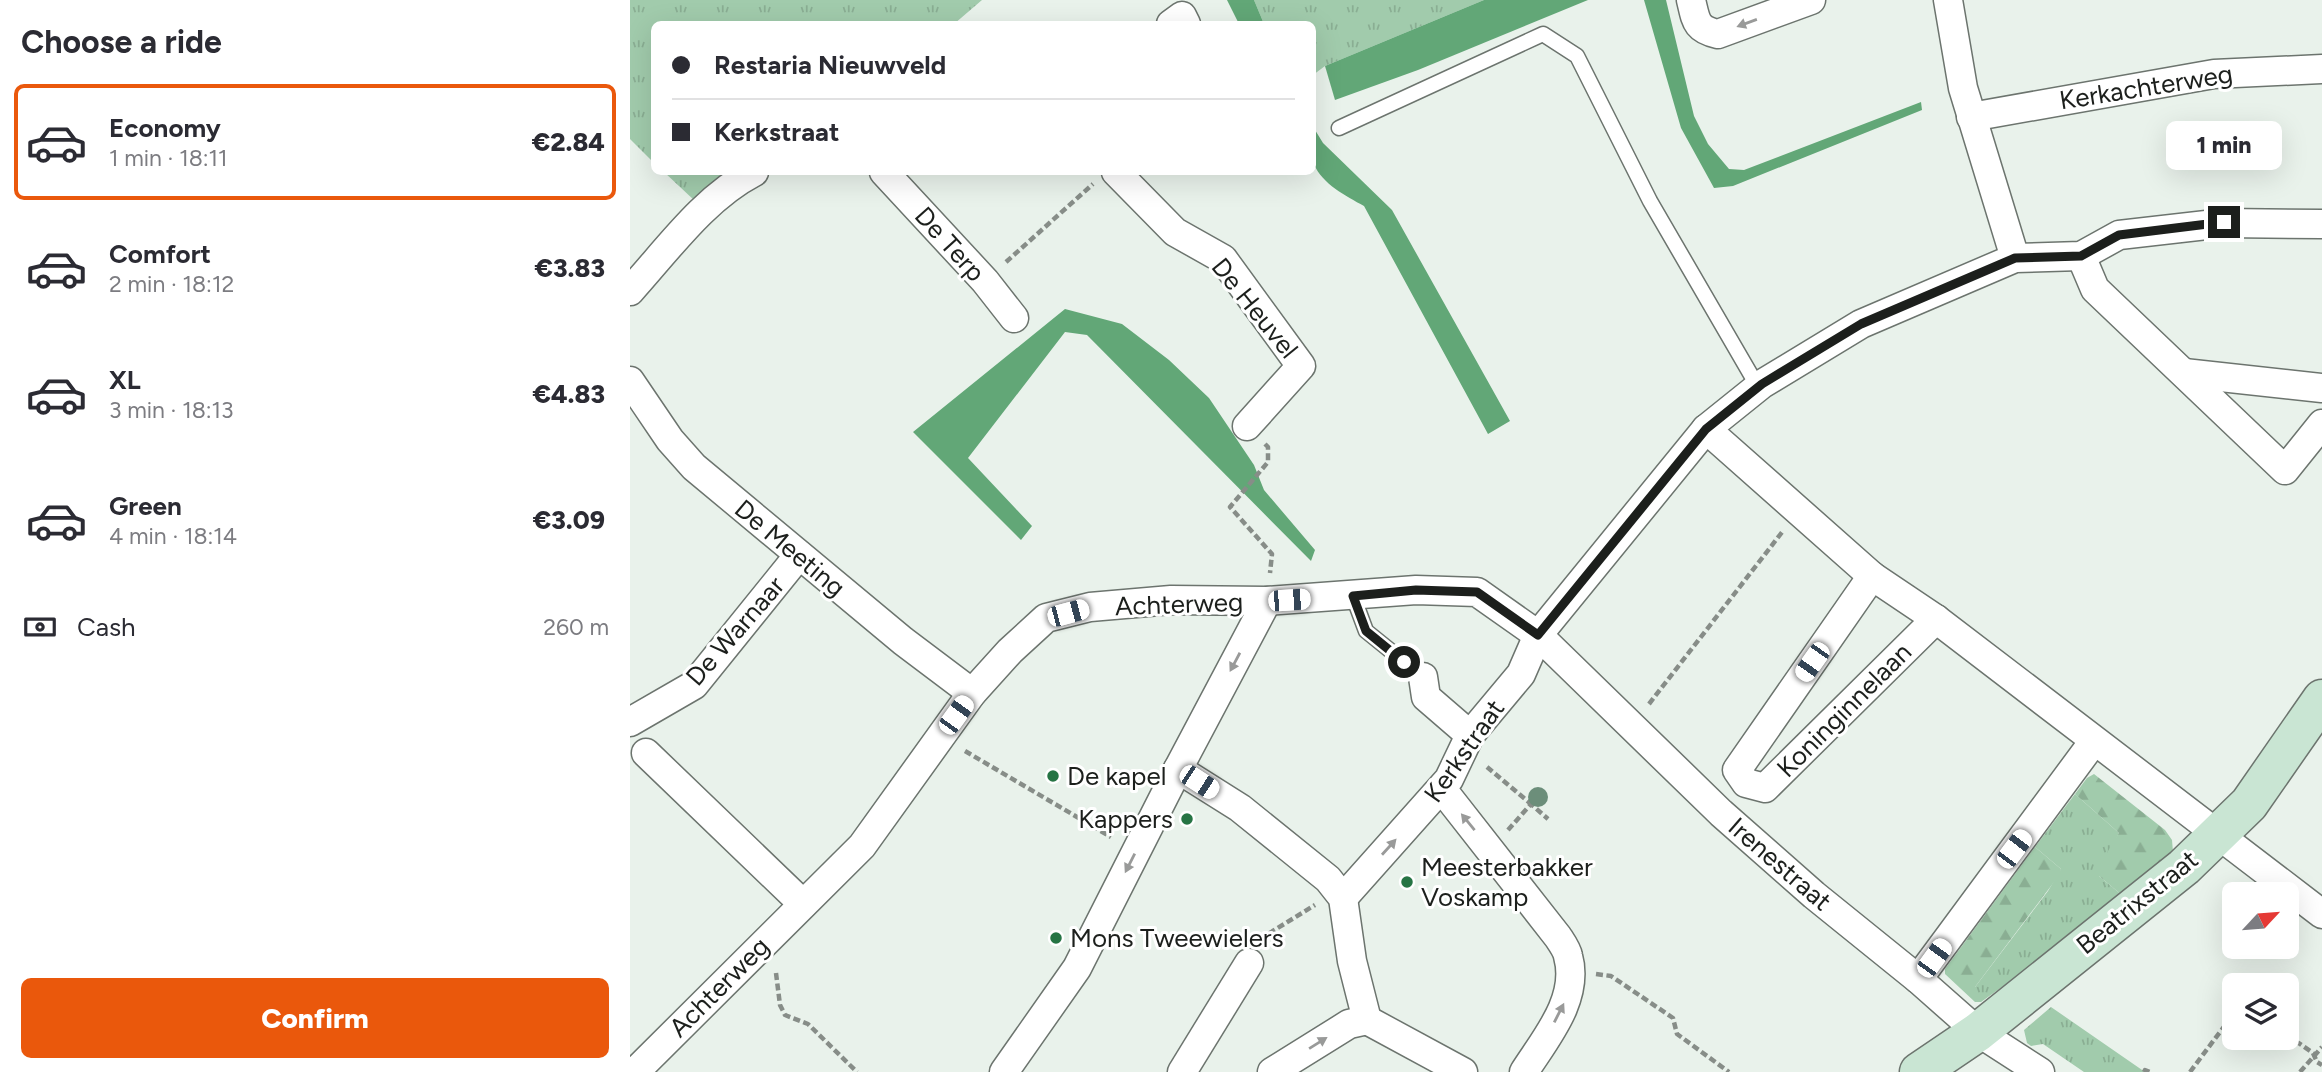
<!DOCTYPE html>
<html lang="en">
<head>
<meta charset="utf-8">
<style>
	body { margin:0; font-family:Figtree,sans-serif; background:#f2f2f3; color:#2b2b33; height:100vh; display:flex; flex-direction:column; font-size:26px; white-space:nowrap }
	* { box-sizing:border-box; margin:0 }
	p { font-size:23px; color:#7c7c81 }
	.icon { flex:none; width:38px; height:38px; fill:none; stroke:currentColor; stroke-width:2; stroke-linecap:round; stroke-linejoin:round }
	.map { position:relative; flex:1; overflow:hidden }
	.details { display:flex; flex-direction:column; background:#fff; width:630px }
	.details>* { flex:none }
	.banner { position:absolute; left:21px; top:21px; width:665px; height:154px; border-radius:10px; box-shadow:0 7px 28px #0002; display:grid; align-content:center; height:154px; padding:0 21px; background:#fff }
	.needle { width:46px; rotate:64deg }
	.controls { position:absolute; left:1592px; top:882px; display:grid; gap:14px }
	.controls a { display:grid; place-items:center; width:77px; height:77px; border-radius:10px; background:#fff; box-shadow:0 7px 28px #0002; font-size:35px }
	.end { position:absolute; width:32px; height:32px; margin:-16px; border:9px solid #1c1f1c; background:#fff; box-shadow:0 0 0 4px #fff }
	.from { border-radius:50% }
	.bubble { position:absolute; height:49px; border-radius:10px; background:#fff; box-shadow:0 7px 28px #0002; font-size:23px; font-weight:800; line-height:49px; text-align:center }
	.car { position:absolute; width:21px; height:42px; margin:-21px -10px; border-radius:9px; box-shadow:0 0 5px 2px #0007; background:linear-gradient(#fff 24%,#345 0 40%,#fff 0 76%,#345 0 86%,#fff 0) }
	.banner b { display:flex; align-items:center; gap:24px; height:66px; font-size:26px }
	.banner b+b { border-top:2px solid #e1e1e2 }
	.banner i { width:18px; height:18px; background:#2b2b33 }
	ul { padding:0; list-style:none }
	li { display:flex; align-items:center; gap:21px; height:116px; margin:0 14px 10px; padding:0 7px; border:4px solid transparent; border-radius:10px }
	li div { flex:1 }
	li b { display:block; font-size:26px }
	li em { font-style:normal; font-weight:800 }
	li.on { border-color:#ea580c }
	li>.icon { width:63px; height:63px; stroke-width:1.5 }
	h2 { padding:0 21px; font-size:32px; line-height:84px }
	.pay { display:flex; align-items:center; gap:18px; height:77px; padding:0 21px; font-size:26px }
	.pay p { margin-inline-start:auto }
	.action { display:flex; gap:14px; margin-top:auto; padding:14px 21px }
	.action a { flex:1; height:80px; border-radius:10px; background:#ea580c; color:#fff; font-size:28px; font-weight:800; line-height:80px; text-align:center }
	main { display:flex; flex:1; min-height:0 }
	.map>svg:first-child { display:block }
</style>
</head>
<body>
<main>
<section class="details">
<h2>Choose a ride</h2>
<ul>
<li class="on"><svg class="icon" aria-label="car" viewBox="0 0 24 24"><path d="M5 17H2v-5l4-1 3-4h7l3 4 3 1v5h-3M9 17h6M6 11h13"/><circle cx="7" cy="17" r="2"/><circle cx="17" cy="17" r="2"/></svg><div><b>Economy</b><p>1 min · 18:11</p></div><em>€2.84</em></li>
<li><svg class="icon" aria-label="car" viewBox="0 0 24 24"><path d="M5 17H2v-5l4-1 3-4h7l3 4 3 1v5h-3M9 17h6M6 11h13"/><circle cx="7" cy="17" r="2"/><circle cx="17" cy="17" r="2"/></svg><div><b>Comfort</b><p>2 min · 18:12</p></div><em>€3.83</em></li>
<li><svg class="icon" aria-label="car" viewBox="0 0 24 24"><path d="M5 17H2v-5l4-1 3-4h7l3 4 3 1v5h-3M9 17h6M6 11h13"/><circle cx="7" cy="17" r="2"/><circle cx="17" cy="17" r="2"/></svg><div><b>XL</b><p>3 min · 18:13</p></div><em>€4.83</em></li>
<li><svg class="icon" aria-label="car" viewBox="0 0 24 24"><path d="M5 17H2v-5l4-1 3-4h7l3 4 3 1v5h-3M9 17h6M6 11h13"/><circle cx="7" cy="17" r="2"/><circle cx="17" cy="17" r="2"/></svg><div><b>Green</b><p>4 min · 18:14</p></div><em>€3.09</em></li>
</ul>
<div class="pay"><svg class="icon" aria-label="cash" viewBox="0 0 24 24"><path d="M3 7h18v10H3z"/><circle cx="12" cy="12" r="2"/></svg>Cash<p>260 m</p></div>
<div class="action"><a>Confirm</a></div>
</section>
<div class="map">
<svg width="1692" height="1072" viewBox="0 0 1692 1072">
	<defs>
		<pattern id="grass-tufts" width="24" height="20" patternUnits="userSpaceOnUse" patternTransform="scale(1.75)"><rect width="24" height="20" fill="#a1cbac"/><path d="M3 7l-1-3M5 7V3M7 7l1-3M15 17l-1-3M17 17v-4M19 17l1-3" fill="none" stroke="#8aae93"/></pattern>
		<pattern id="forest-firs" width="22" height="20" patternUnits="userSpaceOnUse" patternTransform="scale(1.75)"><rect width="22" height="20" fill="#a1cbac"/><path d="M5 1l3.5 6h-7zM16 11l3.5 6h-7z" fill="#8aae93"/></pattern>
	</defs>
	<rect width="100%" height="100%" fill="#e9f2eb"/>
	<g fill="url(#grass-tufts)">
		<polygon points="0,0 352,0 324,24 24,24 24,163 0,139"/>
		<polygon points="624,0 854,0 695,66 683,75 682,24 634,24"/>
		<polygon points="34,172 101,172 65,201"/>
		<polygon points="1445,794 1489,833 1469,876 1493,896 1443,936 1351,1002 1345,1002 1345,987 1418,891 1431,869 1405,847"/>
		<polygon points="1421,1007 1515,1072 1454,1072 1413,1044 1401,1046 1397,1043 1394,1030"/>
	</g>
	<g fill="url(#forest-firs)">
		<polygon points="1464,774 1535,830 1542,840 1543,852 1493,896 1469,876 1467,869 1489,833 1445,794 1457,778"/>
		<polygon points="1405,847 1431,869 1430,874 1345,987 1345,1002 1315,974 1315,969"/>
	</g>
	<g fill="#62a777">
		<polygon points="597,0 624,0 634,24 609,24"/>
		<polygon points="854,0 958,0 788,70 705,100 695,66"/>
		<polygon points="1014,0 1036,0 1064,116 1078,144 1099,169 1114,170 1291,102 1292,110 1103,186 1084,188 1051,128"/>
		<path d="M682 125 693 143 762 210 880 421 858 434 734 206C716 196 692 184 684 164 679 154 682 136 682 125Z"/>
		<polygon points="435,309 492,324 539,360 579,398 624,465 634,490 685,550 681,561 457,335 435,332 338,458 402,526 391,540 283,432"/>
	</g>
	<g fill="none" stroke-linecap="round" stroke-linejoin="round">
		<defs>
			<g id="lane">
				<polyline points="709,128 913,34 947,56 1020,201 1128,387"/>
				<polyline points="723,596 736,631 793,677"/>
			</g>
			<g id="street">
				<path d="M1061 0C1066 20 1065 29 1088 34L1181 0"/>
				<polyline points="1318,0 1333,88 1385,258"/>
				<polyline points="541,24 552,16 556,24"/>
				<polyline points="1341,117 1584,74 1692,69"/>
				<polyline points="254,172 355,281 384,318"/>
				<polyline points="486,172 545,232 593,259 671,366 617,426"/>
				<polyline points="1451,256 1465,289 1655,470 1692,424"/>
				<path d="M0 291C38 249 74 198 124 172"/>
				<polyline points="1554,373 1692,388"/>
				<polyline points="0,381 40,440 64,467 273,641 342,693"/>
				<polyline points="1076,429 1242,576 1306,619 1692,914"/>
				<polyline points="1242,576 1107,770 1116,783 1135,788 1306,619"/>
				<polyline points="793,677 796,697 840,735"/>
				<polyline points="0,722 64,685 169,555"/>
				<polyline points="16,753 173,904"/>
				<polyline points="548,769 610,808 698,879 713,898 722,961 737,1020 833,1072"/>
				<path d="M812 789 928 937C932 943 937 950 938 956 950 999 915 1039 894 1072"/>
				<polyline points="713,898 819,779 840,735 891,674 908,635 1076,429 1132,384 1231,324 1385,258 1451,256 1489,235 1594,223 1692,224"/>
				<polyline points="1288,979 1464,741"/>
				<polyline points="5,1072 232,846 342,693 380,651 416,618 460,607 541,600 637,601 786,590 847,592 908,635 1091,813 1184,895 1288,979 1348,1032 1410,1072"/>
				<polyline points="374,1072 447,968 548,769 637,601"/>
				<polyline points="552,1072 619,963"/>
				<polyline points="642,1072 719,1024 737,1020"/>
			</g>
			<polyline id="secondary" points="1289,1072 1348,1032 1554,867 1619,804 1692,699"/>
		</defs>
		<use href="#lane" stroke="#6c746e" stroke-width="17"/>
		<use href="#street" stroke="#6c746e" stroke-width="31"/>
		<use href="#secondary" stroke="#6c746e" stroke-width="41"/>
		<g stroke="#878d88" stroke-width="4.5" stroke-dasharray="7 3.5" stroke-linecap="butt">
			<polyline points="376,262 463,184"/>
			<polyline points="635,444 638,447 638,462 600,507 642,554 640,573"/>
			<polyline points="1019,704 1153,531"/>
			<polyline points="335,751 481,837"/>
			<polyline points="857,767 901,804"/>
			<polyline points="878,830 901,804 918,819"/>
			<polyline points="633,942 638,934 685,905"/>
			<polyline points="146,973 150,1005 155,1015 178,1024 227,1072"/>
			<polyline points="966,974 981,976 1043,1018 1047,1034 1099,1072"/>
			<polyline points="1657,1035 1683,1053 1687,1062 1692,1065"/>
			<polyline points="1514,1072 1515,1070 1520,1072"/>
			<polyline points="1560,1072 1605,1012"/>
			<polyline points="1670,1072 1692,1047"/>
		</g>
		<use href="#lane" stroke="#fff" stroke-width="14"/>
		<use href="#street" stroke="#fff" stroke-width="28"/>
		<use href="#secondary" stroke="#c9e5d3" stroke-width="38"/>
	</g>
	<circle fill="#6c8e7a" cx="908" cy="797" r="10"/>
	<defs><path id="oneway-solid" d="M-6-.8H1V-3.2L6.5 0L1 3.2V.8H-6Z" transform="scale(1.75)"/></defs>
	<g fill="#999a99">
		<use href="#oneway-solid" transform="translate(1117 23) rotate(160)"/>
		<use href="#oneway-solid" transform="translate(605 662) rotate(118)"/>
		<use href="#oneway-solid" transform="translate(838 822) rotate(-129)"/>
		<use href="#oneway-solid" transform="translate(759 847) rotate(-48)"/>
		<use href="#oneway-solid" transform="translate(500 863) rotate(117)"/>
		<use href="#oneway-solid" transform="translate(929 1013) rotate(-63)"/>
		<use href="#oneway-solid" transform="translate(688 1043) rotate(-32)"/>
	</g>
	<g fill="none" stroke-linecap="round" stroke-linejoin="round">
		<polyline stroke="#1c1f1c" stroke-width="9" points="774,662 736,631 723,596 786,590 847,592 908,635 1076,429 1132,384 1231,324 1385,258 1451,256 1489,235 1594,222"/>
	</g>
	<g fill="#267444" stroke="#fff" stroke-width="2.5">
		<circle cx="423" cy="776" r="7"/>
		<circle cx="557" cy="819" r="7"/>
		<circle cx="777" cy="882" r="7"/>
		<circle cx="426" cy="938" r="7"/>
	</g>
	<g text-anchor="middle" stroke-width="6" stroke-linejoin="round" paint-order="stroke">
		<g font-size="26" fill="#1c1f1c" stroke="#fff">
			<text transform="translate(1516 87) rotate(-9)" y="9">Kerkachterweg</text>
			<text transform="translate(320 244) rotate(48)" y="9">De Terp</text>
			<text transform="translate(625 308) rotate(51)" y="9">De Heuvel</text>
			<text transform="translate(160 548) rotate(40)" y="9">De Meeting</text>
			<text transform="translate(549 604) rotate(-2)" y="9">Achterweg</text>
			<text transform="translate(105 631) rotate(-49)" y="9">De Warnaar</text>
			<text transform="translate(1214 710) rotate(-45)" y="9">Koninginnelaan</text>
			<text transform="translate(834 751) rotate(-55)" y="9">Kerkstraat</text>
			<text transform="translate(1150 864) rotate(41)" y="9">Irenestraat</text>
			<text transform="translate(1507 902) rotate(-39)" y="9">Beatrixstraat</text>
			<text transform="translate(89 987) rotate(-45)" y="9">Achterweg</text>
		</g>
		<g font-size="26" fill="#1c1f1c" stroke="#fff" text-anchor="start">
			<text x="437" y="785">De kapel</text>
			<text x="543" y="828" text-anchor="end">Kappers</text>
			<text x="791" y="876">Meesterbakker<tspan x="791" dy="30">Voskamp</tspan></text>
			<text x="440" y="947">Mons Tweewielers</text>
		</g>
	</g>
</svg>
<div class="controls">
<a><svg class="needle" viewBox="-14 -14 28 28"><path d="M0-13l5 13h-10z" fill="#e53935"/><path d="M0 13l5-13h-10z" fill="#7c7c81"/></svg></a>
<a><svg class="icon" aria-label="layers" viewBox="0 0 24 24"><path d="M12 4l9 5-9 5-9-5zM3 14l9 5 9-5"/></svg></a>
</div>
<i class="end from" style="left:774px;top:662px"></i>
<i class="end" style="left:1594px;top:222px"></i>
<div class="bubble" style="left:1536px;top:121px;width:116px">1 min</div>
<i class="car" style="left:659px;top:600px;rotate:86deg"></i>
<i class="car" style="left:438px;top:613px;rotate:75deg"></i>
<i class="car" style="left:1182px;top:662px;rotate:215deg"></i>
<i class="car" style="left:326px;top:715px;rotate:36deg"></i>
<i class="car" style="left:569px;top:782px;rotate:123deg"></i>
<i class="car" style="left:1384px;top:849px;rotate:37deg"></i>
<i class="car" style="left:1304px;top:958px;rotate:36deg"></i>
<div class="banner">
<b><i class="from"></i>Restaria Nieuwveld</b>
<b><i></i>Kerkstraat</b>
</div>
</div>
</main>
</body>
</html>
